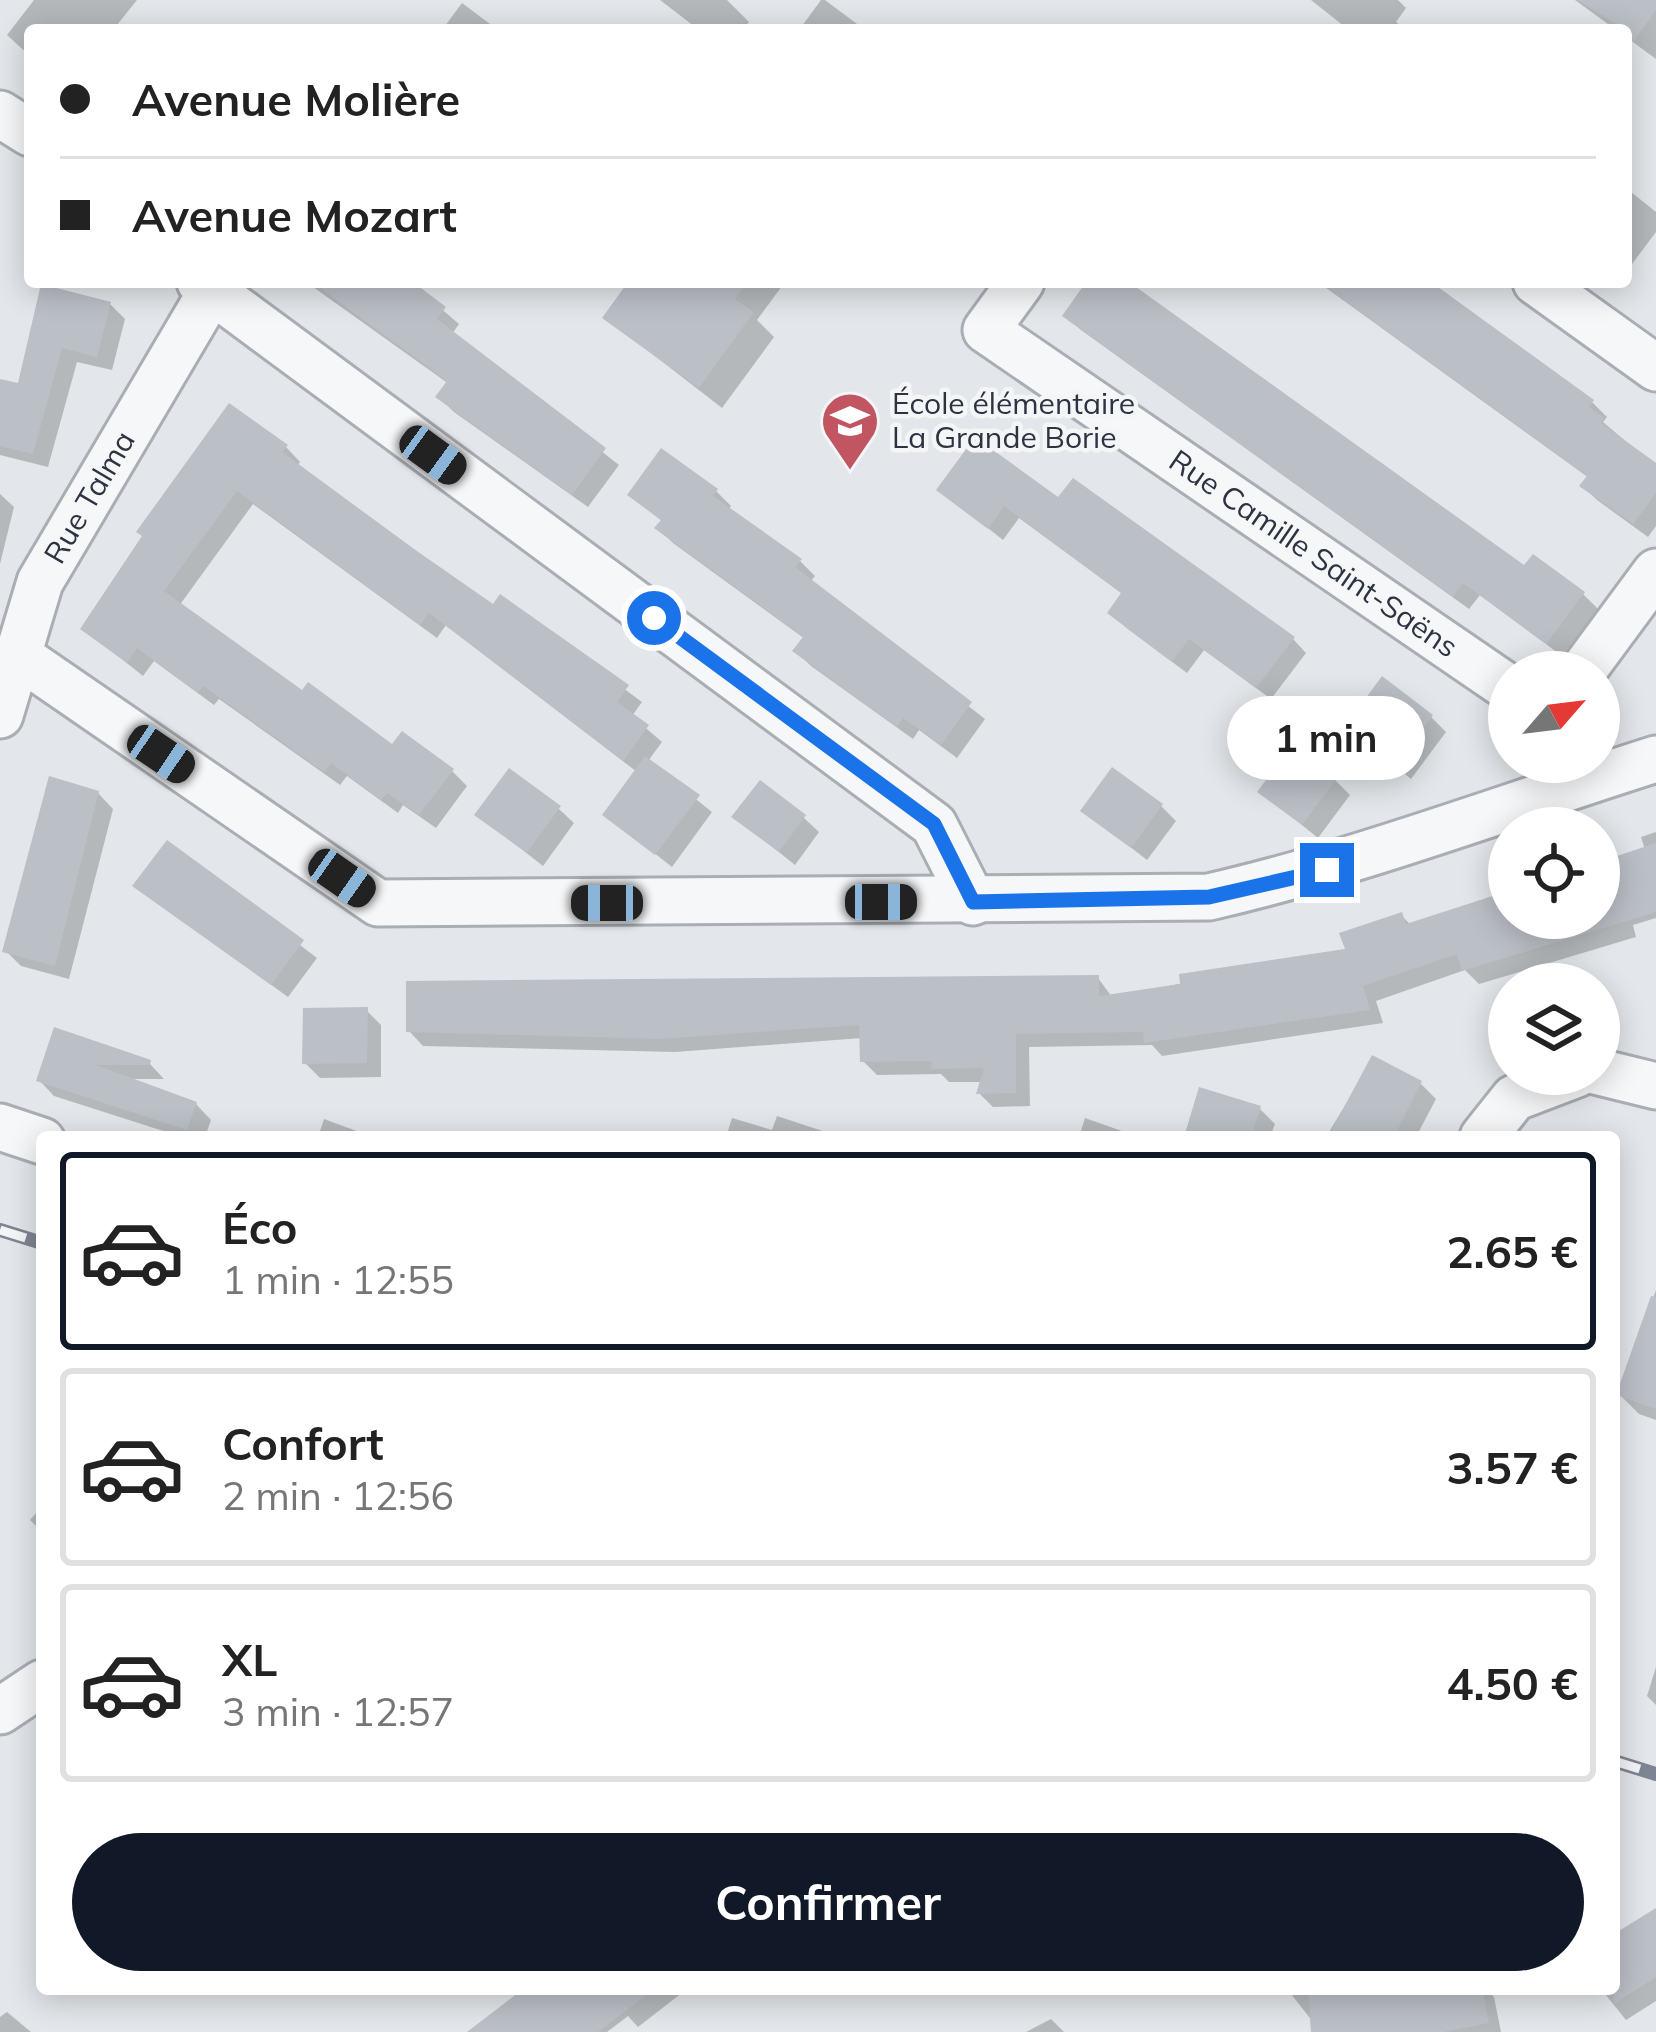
<!DOCTYPE html>
<html lang="fr">
<head>
<meta charset="utf-8">
<style>
	body { margin:0; font-family:Mulish,sans-serif; background:#f6f6f6; color:#222; height:100vh; display:flex; flex-direction:column; font-size:45px; white-space:nowrap }
	* { box-sizing:border-box; margin:0 }
	p { font-size:39px; color:#767676 }
	.icon { flex:none; width:66px; height:66px; fill:none; stroke:currentColor; stroke-width:2; stroke-linecap:round; stroke-linejoin:round }
	.map { position:relative; flex:1; overflow:hidden }
	.details { position:absolute; left:36px; top:1131px; width:1584px; height:864px; display:flex; flex-direction:column; background:#fff; border-radius:12px; box-shadow:0 6px 30px #0003 }
	.details>* { flex:none }
	.guide { position:absolute; left:24px; top:24px; width:1608px; height:264px; border-radius:12px; box-shadow:0 6px 30px #0003; display:grid; align-content:center; height:264px; padding:0 36px; background:#fff }
	.needle { width:78px; rotate:62deg }
	.tools { position:absolute; left:1488px; top:651px; display:grid; gap:24px }
	.tools a { display:grid; place-items:center; width:132px; height:132px; border-radius:50%; background:#fff; box-shadow:0 6px 30px #0003; font-size:60px }
	.end { position:absolute; width:54px; height:54px; margin:-27px; border:15px solid #1a73e8; background:#fff; box-shadow:0 0 0 6px #fff }
	.from { border-radius:50% }
	.bubble { position:absolute; height:84px; border-radius:42px; background:#fff; box-shadow:0 6px 30px #0003; font-size:39px; font-weight:700; line-height:84px; text-align:center }
	.car { position:absolute; width:36px; height:72px; margin:-36px -18px; border-radius:15px; box-shadow:0 0 9px 3px #0007; background:linear-gradient(#222 24%,#8ab4d8 0 40%,#222 0 76%,#8ab4d8 0 86%,#222 0) }
	.guide b { display:flex; align-items:center; gap:42px; height:114px; font-size:45px }
	.guide b+b { border-top:3px solid #e0e0e0 }
	.guide i { width:30px; height:30px; background:#222 }
	ul { padding:21px 0 0; list-style:none }
	li { display:flex; align-items:center; gap:36px; height:198px; margin:0 24px 18px; padding:0 12px; border:6px solid #e0e0e0; border-radius:12px }
	li div { flex:1 }
	li b { display:block; font-size:45px }
	li em { font-style:normal; font-weight:700 }
	li.selected { border-color:#111827 }
	li>.icon { width:108px; height:108px; stroke-width:1.5 }
	.action { display:flex; gap:24px; margin-top:auto; padding:24px 36px }
	.action a { flex:1; height:138px; border-radius:72px; background:#111827; color:#fff; font-size:48px; font-weight:700; line-height:138px; text-align:center }
	.map>svg:first-child { display:block }
</style>
</head>
<body>
<div class="map">
<svg width="1656" height="2032" viewBox="0 0 1656 2032">
	<rect width="100%" height="100%" fill="#e3e6ea"/>
	<g fill="#0003">
		<polygon points="34,0 137,0 113,30 30,30 30,56 7,35"/>
		<polygon points="660,0 727,0 749,22 743,30 699,30"/>
		<polygon points="821,0 825,0 865,30 799,30"/>
		<polygon points="1311,0 1398,0 1406,8 1396,22 1407,30 1349,30"/>
		<polygon points="1575,0 1656,0 1656,59 1626,37 1626,30 1616,30"/>
		<polygon points="462,3 498,30 442,30"/>
		<polygon points="1626,188 1656,212 1656,232 1629,268"/>
		<polygon points="306,282 410,282 459,324 452,334 619,465 588,507 454,412 439,397 449,384"/>
		<polygon points="632,282 785,282 757,320 774,337 722,408 606,318"/>
		<polygon points="1090,282 1125,282 1525,569 1583,594 1598,609 1562,656 1480,595 1469,609 1081,330 1066,315"/>
		<polygon points="1318,282 1425,282 1593,403 1607,417 1603,422 1656,467 1656,526 1648,537 1597,500 1583,486 1589,478"/>
		<polygon points="43,288 110,304 125,319 112,370 77,362 48,467 0,455 0,382 20,387"/>
		<polygon points="286,447 300,462 297,466 494,608 501,598 642,702 632,716 662,742 648,761 712,812 672,867 606,815 637,772 446,625 437,638 253,504 179,606 303,694 393,748 452,771 467,786 436,828 403,805 398,813 347,776 340,785 219,699 214,705 154,661 143,676 83,628"/>
		<polygon points="940,490 1059,502 1293,639 1306,653 1271,699 1204,650 1187,673 1124,626 1124,595 1019,518 1003,540"/>
		<polygon points="716,491 731,506 728,510 800,561 815,576 810,582 985,719 957,758 919,730 913,739 811,666 796,651 805,639 673,543 658,528 663,522 630,495"/>
		<polygon points="0,494 14,507 0,564"/>
		<polygon points="1431,717 1446,732 1411,779 1348,727"/>
		<polygon points="1335,780 1350,795 1318,838 1261,792"/>
		<polygon points="98,793 113,809 69,979 21,966 6,951"/>
		<polygon points="1161,806 1176,821 1147,860 1084,811"/>
		<polygon points="559,809 574,823 543,866 478,815"/>
		<polygon points="735,817 804,818 819,832 795,865"/>
		<polygon points="1656,832 1656,918 1633,925 1636,937 1479,984 1465,970 1376,1001 1383,1023 1162,1056 1152,1045 1029,1047 1030,1106 993,1107 979,1093 983,1082 949,1082 941,1074 877,1075 863,1061 862,1038 675,1052 423,1046 409,1031 1098,978 1112,997 1349,951 1401,915 1411,925 1509,894 1509,918 1599,918 1599,865 1645,850 1641,837"/>
		<polygon points="167,844 317,958 288,997 136,886"/>
		<polygon points="366,1010 381,1025 381,1077 320,1078 305,1063"/>
		<polygon points="56,1031 149,1063 164,1079 128,1079 196,1104 211,1120 205,1137 182,1137 54,1096 39,1080"/>
		<polygon points="1373,1059 1421,1084 1436,1099 1416,1137 1326,1137"/>
		<polygon points="1260,1109 1275,1124 1270,1137 1194,1137"/>
		<polygon points="777,1116 841,1137 726,1137 732,1118 772,1130"/>
		<polygon points="1085,1118 1136,1136 1137,1137 1079,1137"/>
		<polygon points="324,1119 373,1137 318,1137"/>
		<polygon points="1656,1290 1656,1420 1639,1414 1619,1394"/>
		<polygon points="42,1506 42,1532 30,1520"/>
		<polygon points="1656,1667 1656,1705 1647,1696"/>
		<polygon points="1656,1911 1656,2001 1626,2020 1601,1989 1614,1989 1614,1938"/>
		<polygon points="572,1989 687,1989 638,2027 628,2016 607,2032 480,2032"/>
		<polygon points="1287,1989 1486,1989 1494,1997 1501,2032 1321,2032"/>
		<polygon points="7,2012 31,2032 0,2032 0,2017"/>
		<polygon points="1051,2019 1064,2032 1026,2032"/>
	</g>
	<g fill="#bbbfc6">
		<polygon points="1577,0 1656,0 1656,10 1634,41 1626,30"/>
		<polygon points="312,282 413,282 446,307 437,319 606,448 572,495 435,397 447,381"/>
		<polygon points="628,282 748,282 735,299 754,312 699,388 602,318"/>
		<polygon points="1086,282 1129,282 1524,565 1533,554 1585,592 1546,644 1463,583 1453,597 1062,316"/>
		<polygon points="1319,282 1431,282 1594,400 1589,407 1604,418 1601,423 1656,463 1656,493 1633,524 1579,486 1587,476"/>
		<polygon points="41,284 111,302 97,357 62,348 33,454 0,446 0,379 18,383"/>
		<polygon points="229,403 288,445 282,452 414,549 493,604 500,594 629,685 617,702 649,725 623,761 429,613 420,625 237,491 164,591 302,690 308,682 392,744 402,731 454,769 419,815 387,793 381,800 331,763 324,772 203,686 198,693 137,648 127,663 80,629 142,536 136,532"/>
		<polygon points="975,437 1058,497 1073,478 1295,637 1256,688 1189,639 1172,662 1107,613 1121,593 1004,506 988,529 936,490"/>
		<polygon points="661,448 718,489 713,496 802,559 795,567 972,702 941,745 903,718 897,727 792,651 803,637 654,528 661,520 627,495"/>
		<polygon points="1382,676 1433,715 1395,766 1344,728"/>
		<polygon points="1292,745 1337,778 1302,825 1257,792"/>
		<polygon points="645,756 700,795 655,855 602,815"/>
		<polygon points="1112,767 1163,804 1131,848 1080,811"/>
		<polygon points="509,768 561,806 527,853 474,815"/>
		<polygon points="49,776 99,791 55,966 2,952"/>
		<polygon points="760,780 806,815 779,852 731,817"/>
		<polygon points="167,840 304,940 271,985 132,886"/>
		<polygon points="1656,843 1656,912 1462,971 1457,954 1363,986 1370,1010 1144,1043 1143,1032 1016,1034 1016,1093 976,1094 984,1068 931,1069 932,1061 860,1062 859,1025 659,1039 406,1032 406,981 1099,975 1099,996 1180,984 1179,974 1345,949 1339,933 1402,912 1406,924 1505,892 1509,918 1599,918 1599,862"/>
		<polygon points="368,1007 367,1063 302,1064 303,1008"/>
		<polygon points="54,1027 151,1060 150,1065 96,1065 197,1102 187,1130 36,1081"/>
		<polygon points="1372,1055 1422,1081 1394,1137 1328,1137"/>
		<polygon points="1199,1087 1261,1106 1251,1137 1184,1137"/>
		<polygon points="1651,1296 1656,1297 1656,1409 1616,1395"/>
		<polygon points="1656,1908 1656,1977 1614,2004 1614,1934"/>
		<polygon points="523,1989 654,1989 598,2032 467,2032"/>
		<polygon points="1308,1989 1482,1989 1489,2023 1443,2032 1311,2032"/>
	</g>
	<g fill="none" stroke-linecap="round" stroke-linejoin="round">
		<defs>
			<g id="street">
				<polyline points="0,114 30,133"/>
				<polyline points="200,282 934,825 973,902"/>
				<path id="s1" d="M1021 282 986 330 1509 688"/>
				<polyline points="1536,282 1656,368"/>
				<path d="M16 654 378 903 1209 897C1361 862 1507 806 1656 759"/>
				<polyline points="1582,672 1656,572"/>
				<path id="s2" d="M0 715 40 582 211 292"/>
				<polyline points="1599,1072 1656,1086"/>
				<polyline points="0,1127 42,1141"/>
				<polyline points="1483,1137 1514,1098 1577,1074"/>
				<polyline points="0,1711 42,1683"/>
			</g>
		</defs>
		<use href="#street" stroke="#a9adb4" stroke-width="51"/>
		<use href="#street" stroke="#f6f7f9" stroke-width="45"/>
		<defs>
			<g id="rail">
				<polyline points="0,1230 42,1243"/>
				<polyline points="1614,1761 1656,1774"/>
			</g>
		</defs>
		<use href="#rail" stroke="#7e8592" stroke-width="14"/>
		<use href="#rail" stroke="#f3f5f7" stroke-width="9" stroke-dasharray="27" stroke-linecap="butt"/>
	</g>
	<g fill="none" stroke-linecap="round" stroke-linejoin="round">
		<polyline stroke="#1a73e8" stroke-width="15" points="654,618 934,824 973,902 1209,897 1327,870"/>
	</g>
	<defs>
		<symbol id="school-pin" viewBox="-11 -11 22 30"><path d="M0 17L-7.5 6A9.5 9.5 0 1 1 7.5 6Z" fill="#c25562" stroke="#f3f5f7"/><path d="M0-5L7-2L0 1L-7-2ZM-4 1L0 2.5L4 1V4Q0 6-4 4Z" fill="#fff"/></symbol>
	</defs>
	<g fill-rule="evenodd">
		<use href="#school-pin" x="817" y="388" width="66" height="90"/>
	</g>
	<g text-anchor="middle" stroke-width="9" stroke-linejoin="round" paint-order="stroke">
		<g font-size="30" fill="#2d3341" stroke="#f3f5f7" text-anchor="start">
			<text x="892" y="414">École élémentaire<tspan x="892" dy="34">La Grande Borie</tspan></text>
		</g>
		<g font-size="30" fill="#2d3341" stroke="#f3f5f7">
			<text dy="10" stroke="none"><textPath href="#s2" startOffset="237">Rue Talma</textPath></text>
			<text dy="10" stroke="none"><textPath href="#s1" startOffset="456">Rue Camille Saint-Saëns</textPath></text>
		</g>
	</g>
</svg>
<div class="tools">
<a><svg class="needle" viewBox="-14 -14 28 28"><path d="M0-13l5 13h-10z" fill="#e53935"/><path d="M0 13l5-13h-10z" fill="#767676"/></svg></a>
<a><svg class="icon" aria-label="locate" viewBox="0 0 24 24"><circle cx="12" cy="12" r="6"/><path d="M12 2v4M12 18v4M2 12h4M18 12h4"/></svg></a>
<a><svg class="icon" aria-label="layers" viewBox="0 0 24 24"><path d="M12 4l9 5-9 5-9-5zM3 14l9 5 9-5"/></svg></a>
</div>
<i class="end from" style="left:654px;top:618px"></i>
<i class="end" style="left:1327px;top:870px"></i>
<div class="bubble" style="left:1227px;top:696px;width:198px">1 min</div>
<i class="car" style="left:433px;top:455px;rotate:126deg"></i>
<i class="car" style="left:161px;top:754px;rotate:124deg"></i>
<i class="car" style="left:342px;top:878px;rotate:125deg"></i>
<i class="car" style="left:881px;top:902px;rotate:90deg"></i>
<i class="car" style="left:607px;top:903px;rotate:270deg"></i>
<div class="guide">
<b><i class="from"></i>Avenue Molière</b>
<b><i></i>Avenue Mozart</b>
</div>
<section class="details">
<ul>
<li class="selected"><svg class="icon" aria-label="car" viewBox="0 0 24 24"><path d="M5 17H2v-5l4-1 3-4h7l3 4 3 1v5h-3M9 17h6M6 11h13"/><circle cx="7" cy="17" r="2"/><circle cx="17" cy="17" r="2"/></svg><div><b>Éco</b><p>1 min · 12:55</p></div><em>2.65 €</em></li>
<li><svg class="icon" aria-label="car" viewBox="0 0 24 24"><path d="M5 17H2v-5l4-1 3-4h7l3 4 3 1v5h-3M9 17h6M6 11h13"/><circle cx="7" cy="17" r="2"/><circle cx="17" cy="17" r="2"/></svg><div><b>Confort</b><p>2 min · 12:56</p></div><em>3.57 €</em></li>
<li><svg class="icon" aria-label="car" viewBox="0 0 24 24"><path d="M5 17H2v-5l4-1 3-4h7l3 4 3 1v5h-3M9 17h6M6 11h13"/><circle cx="7" cy="17" r="2"/><circle cx="17" cy="17" r="2"/></svg><div><b>XL</b><p>3 min · 12:57</p></div><em>4.50 €</em></li>
</ul>
<div class="action"><a>Confirmer</a></div>
</section>
</div>
</body>
</html>
